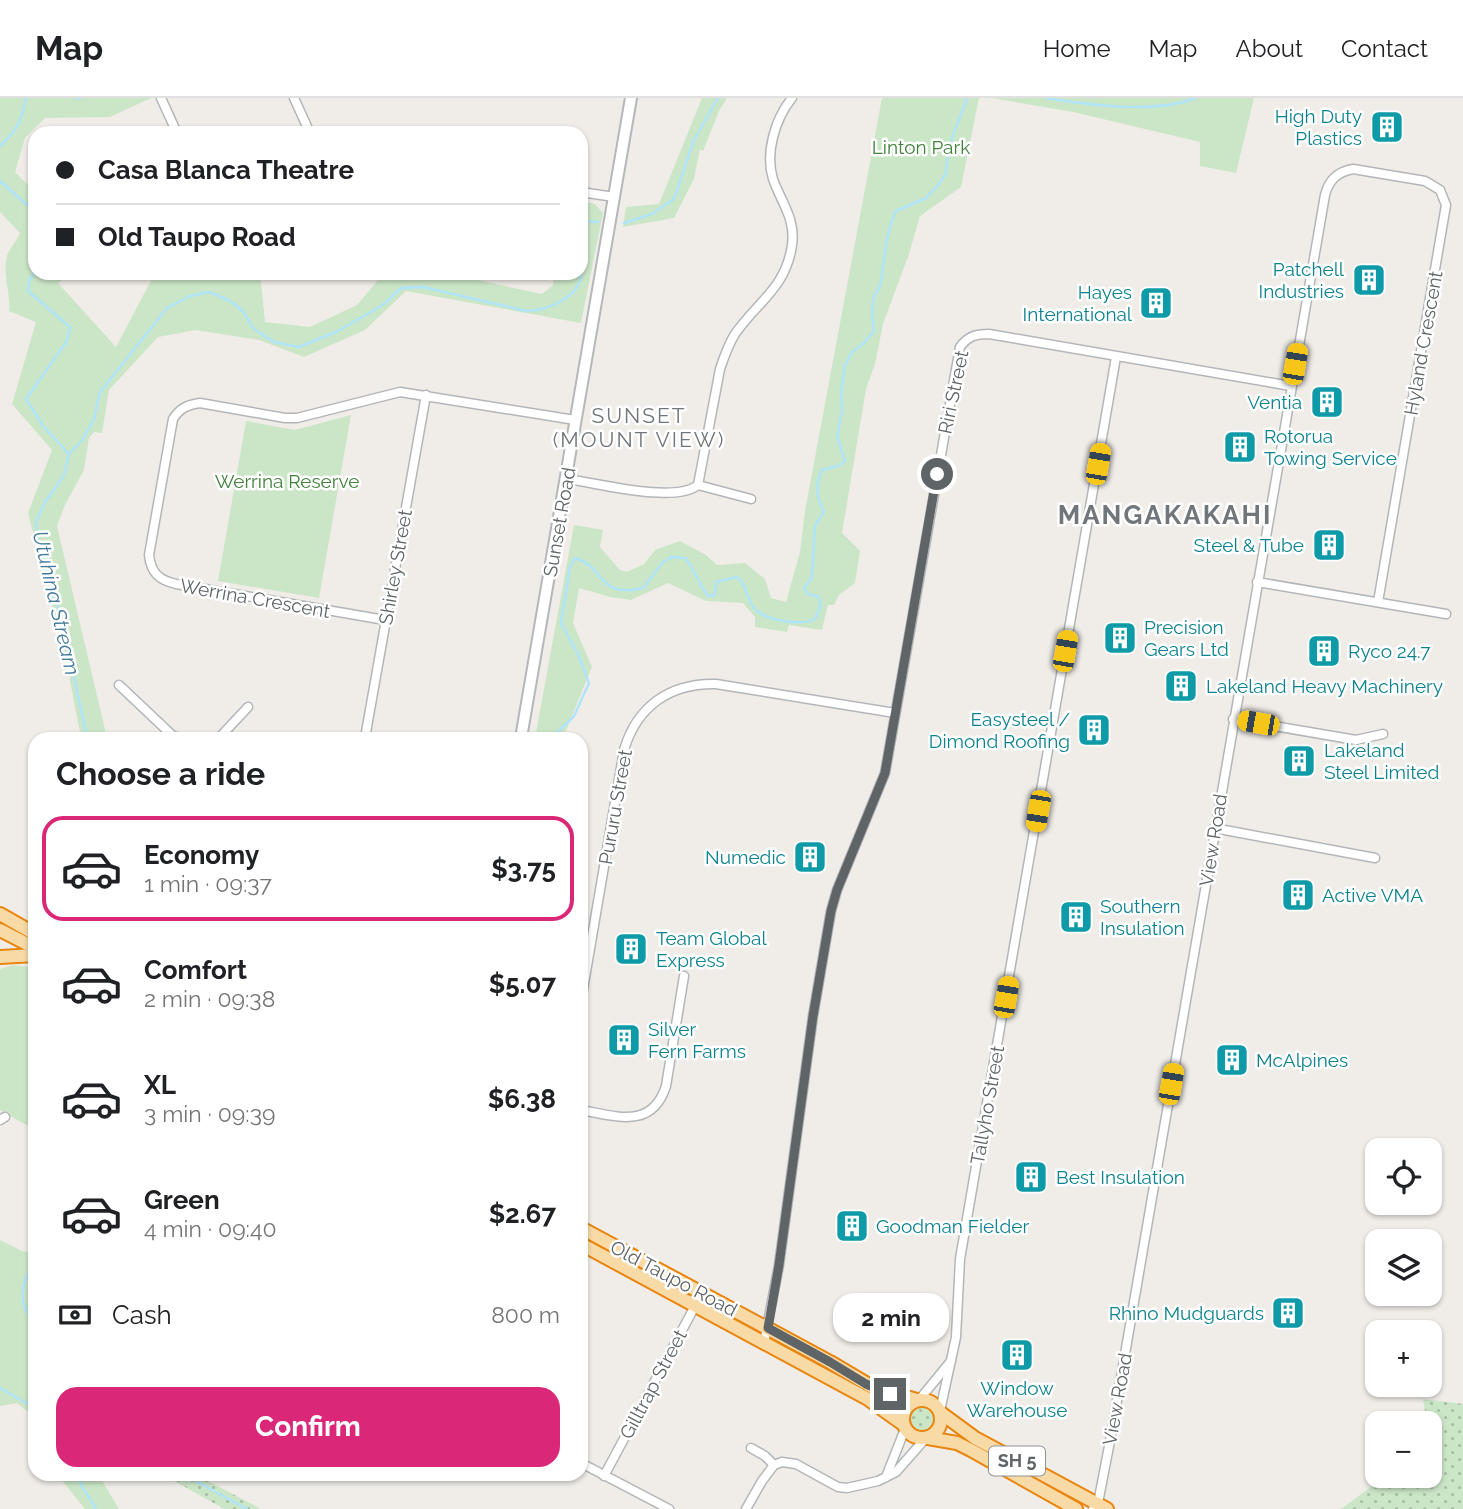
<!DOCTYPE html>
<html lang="en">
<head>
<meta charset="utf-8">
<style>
	body { margin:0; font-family:Raleway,sans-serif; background:#f6f6f6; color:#202124; height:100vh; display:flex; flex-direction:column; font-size:26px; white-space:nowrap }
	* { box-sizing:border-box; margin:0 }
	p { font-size:23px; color:#757577 }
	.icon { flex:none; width:38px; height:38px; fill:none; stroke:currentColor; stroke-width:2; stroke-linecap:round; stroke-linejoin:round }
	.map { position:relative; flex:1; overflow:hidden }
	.sheet { position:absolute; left:28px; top:634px; width:560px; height:749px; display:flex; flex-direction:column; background:#fff; border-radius:21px; box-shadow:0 2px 5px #0004 }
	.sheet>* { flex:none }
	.hud { position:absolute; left:28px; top:28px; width:560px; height:154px; border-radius:21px; box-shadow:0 2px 5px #0004; display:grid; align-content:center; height:154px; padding:0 28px; background:#fff }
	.tools { position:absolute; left:1365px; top:1040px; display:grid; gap:14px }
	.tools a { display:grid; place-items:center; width:77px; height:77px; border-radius:14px; background:#fff; box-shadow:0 2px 5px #0004; font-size:35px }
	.end { position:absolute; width:32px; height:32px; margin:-16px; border:9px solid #5f6467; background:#fff; box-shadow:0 0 0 4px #fff }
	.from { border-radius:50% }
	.bubble { position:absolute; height:49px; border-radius:21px; background:#fff; box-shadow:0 2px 5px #0004; font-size:23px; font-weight:700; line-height:49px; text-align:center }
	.car { position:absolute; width:21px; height:42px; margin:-21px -10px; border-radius:9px; box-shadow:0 0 5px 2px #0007; background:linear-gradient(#f5c518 24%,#345 0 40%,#f5c518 0 76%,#345 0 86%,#f5c518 0) }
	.hud b { display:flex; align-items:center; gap:24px; height:66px; font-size:26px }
	.hud b+b { border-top:2px solid #e0e0e0 }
	.hud i { width:18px; height:18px; background:#202124 }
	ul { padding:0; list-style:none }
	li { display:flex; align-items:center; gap:21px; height:105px; margin:0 14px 10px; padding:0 14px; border:4px solid transparent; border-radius:21px }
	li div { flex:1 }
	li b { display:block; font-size:26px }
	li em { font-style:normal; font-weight:700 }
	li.on { border-color:#db2777 }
	li>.icon { width:63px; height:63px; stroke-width:1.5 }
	h2 { padding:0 28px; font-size:32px; line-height:84px }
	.pay { display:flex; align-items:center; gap:18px; height:77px; padding:0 28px; font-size:26px }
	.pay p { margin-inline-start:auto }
	.action { display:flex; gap:14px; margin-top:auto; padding:14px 28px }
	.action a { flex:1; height:80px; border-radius:21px; background:#db2777; color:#fff; font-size:28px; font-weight:700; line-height:80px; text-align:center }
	header { display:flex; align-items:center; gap:42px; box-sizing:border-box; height:98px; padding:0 35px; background:#fff; border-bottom:2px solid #e0e0e0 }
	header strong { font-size:33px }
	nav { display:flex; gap:38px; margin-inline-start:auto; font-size:24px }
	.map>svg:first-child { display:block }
</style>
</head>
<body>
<header>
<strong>Map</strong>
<nav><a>Home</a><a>Map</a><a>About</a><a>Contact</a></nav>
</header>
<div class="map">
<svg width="1463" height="1411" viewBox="0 0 1463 1411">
	<defs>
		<pattern id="grass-dots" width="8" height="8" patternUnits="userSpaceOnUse" patternTransform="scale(1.75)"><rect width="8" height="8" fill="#cbe6c7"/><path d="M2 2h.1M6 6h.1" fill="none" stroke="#a8bea5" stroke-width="1.8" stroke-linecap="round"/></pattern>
	</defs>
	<rect width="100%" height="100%" fill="#f0ede8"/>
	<g fill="url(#grass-dots)">
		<polygon points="1423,1301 1463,1306 1463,1411 1341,1411 1387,1377 1430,1377 1430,1325 1427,1325"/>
		<circle cx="922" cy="1320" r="15"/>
		<polygon points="162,1376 195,1376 261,1411 224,1411"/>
	</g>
	<g fill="#cbe6c7">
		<path d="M0 0H151L110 19 45 20 25 40 15 74 35 94V175H72L58 185 116 249 155 175H260L265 224 310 229 357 207 384 175H445L542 196 553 187 555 175H581V103L595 106 603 115 581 225 406 193 365 232 304 259 259 242 196 232 158 239 109 292 102 335 94 334 89 340 84 372 65 407 57 428 107 640H81L66 562 28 415 52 352 12 306 36 224 9 213C11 194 1 174 8 155 11 149 17 142 20 135L0 114Z"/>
		<polygon points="702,0 727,0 719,13 703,53 700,51 694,81 674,120 623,129 626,109 659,106"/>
		<polygon points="882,0 979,0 961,89 920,118 909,156 883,226 875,266 866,291 842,435 860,453 855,485 839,497 834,507 828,507 822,532 789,527 787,534 755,529 755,519 743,505 706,503 668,485 631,502 610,499 579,490 573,525 592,569 563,640 535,640 574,427 603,432 600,449 620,472 627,474 644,466 655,452 680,443 706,457 717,467 745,465 765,481 771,500 786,504 800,454 805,413"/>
		<polygon points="992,0 1254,0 1236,75 1200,68 1200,44 1073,14"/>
		<polygon points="351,317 319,500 218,483 246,323 295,332"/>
		<polygon points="13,867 35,870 35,1032 0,1012 0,871"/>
		<polygon points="0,1142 22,1153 35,1155 35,1347 28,1314 17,1305 0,1308"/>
		<polygon points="57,1376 98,1376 119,1411 85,1411"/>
	</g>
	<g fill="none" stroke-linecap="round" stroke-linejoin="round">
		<g stroke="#afe4fa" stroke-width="2.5">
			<polyline points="76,0 81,0"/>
			<path d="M1046 0C1089 7 1156 16 1195 0"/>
			<path d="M0 48C18 31 21 24 26 0"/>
			<polyline points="0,83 35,114"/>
			<polyline points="581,123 598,124"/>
			<polyline points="624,125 652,116 674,101 694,42 718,0"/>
			<polyline points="35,173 29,183 28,193 70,229 67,243 26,301 43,328 69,356 64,377 44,406 36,425 38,443 64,532 87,640"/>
			<path d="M69 356 83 341 94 321 100 294 167 210 190 198 209 194 230 203 243 213 253 230 274 244 299 249 336 234 383 207 401 190 423 189 526 213C547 213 581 199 581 175"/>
			<path d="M552 640 574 618 589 585 578 556 561 525 570 469 575 460C606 469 597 501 643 490L662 465 671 459 685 460C695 472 698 485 708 498L715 497 716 484 737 479C748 487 746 503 756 512 768 523 801 528 815 521 819 512 823 507 818 498L809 497 804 491 812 479 815 428 824 413C816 399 815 387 822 372L838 368 845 363 837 339 842 312 841 294 845 268 851 255 865 244 874 233C872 222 871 210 874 199 876 194 880 190 881 184 885 160 885 135 896 113L926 100 940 85 946 75 949 48 967 0"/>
			<path d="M35 1166C25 1176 19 1196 25 1210 27 1215 32 1220 35 1225"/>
			<polyline points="0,1290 35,1310"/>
			<polyline points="75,1376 96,1411"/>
			<polyline points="183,1376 247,1411"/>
		</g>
		<defs>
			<g id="minor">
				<polyline points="161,0 177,35"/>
				<polyline points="294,0 310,35"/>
				<polyline points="581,94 614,99"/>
				<path d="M567 381C598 385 674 406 698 387L720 271C724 259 728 247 735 236 757 204 786 190 792 147 796 121 781 104 773 81 765 55 775 21 792 0"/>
				<polyline points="698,387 751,401"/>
				<polyline points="1257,484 1446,516"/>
				<path d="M385 522 176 486C159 482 151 475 149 457L173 321C180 310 187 307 200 305L285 320H297L400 294 575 322"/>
				<polyline points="119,587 173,638"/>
				<polyline points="1233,621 1356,642 1383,636"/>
				<polyline points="167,640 173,638 182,640"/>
				<polyline points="219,640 248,609"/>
				<polyline points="365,640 426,297"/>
				<polyline points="1214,730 1375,760"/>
				<path d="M581 903 624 652C637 608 670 585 716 586L895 615"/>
				<path d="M581 1012C616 1018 652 1032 666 988L684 878"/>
				<polyline points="0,1022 5,1019"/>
				<path d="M764 1245 779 1167 813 918 831 813 837 792 885 675 960 249C968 238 976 236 989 236L1291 288"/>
				<polyline points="919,1302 951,1263"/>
				<polyline points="940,1313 956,1239 960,1161 1116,259"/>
				<polyline points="751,1350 765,1358 774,1367"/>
				<polyline points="581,1365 669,1411"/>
				<polyline points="604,1378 702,1195"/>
				<polyline points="886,1379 905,1331"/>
				<polyline points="746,1411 762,1383 774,1367 782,1364 796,1366 838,1389 847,1390 878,1383 896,1374 925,1341"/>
				<path d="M1093 1411 1099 1400 1110 1343 1325 97C1329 82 1337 74 1353 71L1425 83 1440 92 1446 107 1378 504"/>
			</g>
			<polyline id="secondary" points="521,640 631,0"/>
			<g id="trunk">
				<polyline points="0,816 35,836"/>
				<polyline points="0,832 35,850"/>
				<polyline points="0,859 35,857"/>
				<polyline points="581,1130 830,1264 874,1290 917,1302"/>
				<polyline points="581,1146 868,1301 903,1326"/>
				<circle cx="922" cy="1321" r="19"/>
				<polyline points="941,1315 975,1340 1107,1411"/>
				<polyline points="928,1340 957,1345 971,1352 1076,1411"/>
			</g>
		</defs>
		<use href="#minor" stroke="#b3b6b9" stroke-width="11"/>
		<use href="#secondary" stroke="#b4b8bb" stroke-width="14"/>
		<use href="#trunk" stroke="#e9850f" stroke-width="16"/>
		<use href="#minor" stroke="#fff" stroke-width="8"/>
		<use href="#secondary" stroke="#fff" stroke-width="10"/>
		<use href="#trunk" stroke="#f8daa6" stroke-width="12"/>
	</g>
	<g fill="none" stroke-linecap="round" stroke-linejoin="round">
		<polyline stroke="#5f6467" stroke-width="9" points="890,1296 866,1286 830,1264 768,1230 779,1167 813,918 831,813 837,792 885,675 937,376"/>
	</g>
	<defs>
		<symbol id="building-square" viewBox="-11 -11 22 22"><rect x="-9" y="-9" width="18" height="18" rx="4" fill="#0f9aa8" stroke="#fff"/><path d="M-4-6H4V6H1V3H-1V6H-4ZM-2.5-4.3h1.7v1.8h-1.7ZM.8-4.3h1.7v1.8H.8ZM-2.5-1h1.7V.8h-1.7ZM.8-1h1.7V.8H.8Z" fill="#fff"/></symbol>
	</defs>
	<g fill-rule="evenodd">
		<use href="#building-square" x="1368" y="10" width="38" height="38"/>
		<use href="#building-square" x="1350" y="163" width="38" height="38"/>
		<use href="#building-square" x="1137" y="186" width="38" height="38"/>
		<use href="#building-square" x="1308" y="285" width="38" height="38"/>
		<use href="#building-square" x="1221" y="330" width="38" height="38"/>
		<use href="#building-square" x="1310" y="428" width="38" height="38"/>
		<use href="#building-square" x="1101" y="521" width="38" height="38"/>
		<use href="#building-square" x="1305" y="534" width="38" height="38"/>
		<use href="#building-square" x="1162" y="569" width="38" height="38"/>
		<use href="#building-square" x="1075" y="613" width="38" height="38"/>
		<use href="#building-square" x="1280" y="644" width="38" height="38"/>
		<use href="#building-square" x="791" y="740" width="38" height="38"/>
		<use href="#building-square" x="1279" y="778" width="38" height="38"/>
		<use href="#building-square" x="1057" y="800" width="38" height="38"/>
		<use href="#building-square" x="612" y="832" width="38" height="38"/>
		<use href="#building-square" x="605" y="923" width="38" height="38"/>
		<use href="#building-square" x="1213" y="943" width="38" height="38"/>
		<use href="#building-square" x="1012" y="1060" width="38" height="38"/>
		<use href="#building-square" x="833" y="1109" width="38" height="38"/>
		<use href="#building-square" x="1269" y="1196" width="38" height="38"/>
		<use href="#building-square" x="998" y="1238" width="38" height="38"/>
	</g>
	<g text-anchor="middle" stroke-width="5" stroke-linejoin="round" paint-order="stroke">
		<rect fill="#fff" stroke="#8f9295" stroke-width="2" x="989" y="1348.5" width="56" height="29" rx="5"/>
		<g font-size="18" font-weight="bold" fill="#5f6467">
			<text x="1017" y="1369">SH 5</text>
		</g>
		<g font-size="19" fill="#0d838f" stroke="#fff" text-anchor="start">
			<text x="1362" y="25" text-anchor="end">High Duty<tspan x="1362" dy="22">Plastics</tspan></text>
			<text x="1344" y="178" text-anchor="end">Patchell<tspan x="1344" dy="22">Industries</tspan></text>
			<text x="1132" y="201" text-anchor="end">Hayes<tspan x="1132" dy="22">International</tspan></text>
			<text x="1302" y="311" text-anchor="end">Ventia</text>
			<text x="1264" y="345">Rotorua<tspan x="1264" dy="22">Towing Service</tspan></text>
			<text x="1304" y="454" text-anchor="end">Steel &amp; Tube</text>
			<text x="1144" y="536">Precision<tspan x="1144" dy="22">Gears Ltd</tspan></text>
			<text x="1348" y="560">Ryco 24.7</text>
			<text x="1206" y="595">Lakeland Heavy Machinery</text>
			<text x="1070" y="628" text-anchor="end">Easysteel /<tspan x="1070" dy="22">Dimond Roofing</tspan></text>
			<text x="1324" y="659">Lakeland<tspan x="1324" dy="22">Steel Limited</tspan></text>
			<text x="786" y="766" text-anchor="end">Numedic</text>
			<text x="1322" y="804">Active VMA</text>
			<text x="1100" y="815">Southern<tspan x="1100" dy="22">Insulation</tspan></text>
			<text x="656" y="847">Team Global<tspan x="656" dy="22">Express</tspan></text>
			<text x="648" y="938">Silver<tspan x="648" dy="22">Fern Farms</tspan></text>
			<text x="1256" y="969">McAlpines</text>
			<text x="1056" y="1086">Best Insulation</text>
			<text x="876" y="1135">Goodman Fielder</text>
			<text x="1264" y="1222" text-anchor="end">Rhino Mudguards</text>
			<text x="1017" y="1297" text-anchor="middle">Window<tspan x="1017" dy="22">Warehouse</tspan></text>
		</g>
		<g font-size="19" fill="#42823b" stroke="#fff">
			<text x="921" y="56">Linton Park</text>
			<text x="287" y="390">Werrina Reserve</text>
		</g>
		<g font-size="19" fill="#5f6467" stroke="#fff">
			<text transform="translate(1423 245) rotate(-80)" y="7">Hyland Crescent</text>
			<text transform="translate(953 294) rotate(-78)" y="7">Riri Street</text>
			<text transform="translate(559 424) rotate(-80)" y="7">Sunset Road</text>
			<text transform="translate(395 469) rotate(-80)" y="7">Shirley Street</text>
			<text transform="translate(255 500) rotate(10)" y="7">Werrina Crescent</text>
			<text transform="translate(615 709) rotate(-80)" y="7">Pururu Street</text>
			<text transform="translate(1213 742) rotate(-81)" y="7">View Road</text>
			<text transform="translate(987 1007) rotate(-80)" y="7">Tallyho Street</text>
			<text transform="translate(674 1180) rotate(28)" y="7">Old Taupo Road</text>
			<text transform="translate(653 1286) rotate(-62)" y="7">Gilltrap Street</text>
			<text transform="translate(1117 1301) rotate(-80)" y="7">View Road</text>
		</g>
		<g font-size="21" letter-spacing="2" fill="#707679" stroke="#fff">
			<text x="639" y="325">SUNSET<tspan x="639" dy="24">(MOUNT VIEW)</tspan></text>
		</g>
		<g font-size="21" font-style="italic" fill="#447b9b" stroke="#fff">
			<text transform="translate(56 505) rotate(77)" y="7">Utuhina Stream</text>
		</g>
		<g font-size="26" font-weight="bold" letter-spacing="2" fill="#707679" stroke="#fff">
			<text x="1165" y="426">MANGAKAKAHI</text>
		</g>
	</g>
</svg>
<div class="tools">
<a><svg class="icon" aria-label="locate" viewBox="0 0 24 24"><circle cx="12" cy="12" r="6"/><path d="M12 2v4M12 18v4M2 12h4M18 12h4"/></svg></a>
<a><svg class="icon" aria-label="layers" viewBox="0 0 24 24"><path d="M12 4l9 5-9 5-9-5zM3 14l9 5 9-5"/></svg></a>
<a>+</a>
<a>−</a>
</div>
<i class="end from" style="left:937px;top:376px"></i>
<i class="end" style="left:890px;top:1296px"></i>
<div class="bubble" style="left:833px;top:1195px;width:116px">2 min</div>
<i class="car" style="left:1295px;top:266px;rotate:10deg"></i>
<i class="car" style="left:1098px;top:366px;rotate:10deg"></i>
<i class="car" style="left:1065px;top:553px;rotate:10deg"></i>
<i class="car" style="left:1258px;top:625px;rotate:280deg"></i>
<i class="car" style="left:1038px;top:713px;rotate:190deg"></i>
<i class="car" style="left:1006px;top:899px;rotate:10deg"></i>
<i class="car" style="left:1171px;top:986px;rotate:10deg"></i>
<div class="hud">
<b><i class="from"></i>Casa Blanca Theatre</b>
<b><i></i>Old Taupo Road</b>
</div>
<section class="sheet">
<h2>Choose a ride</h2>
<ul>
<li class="on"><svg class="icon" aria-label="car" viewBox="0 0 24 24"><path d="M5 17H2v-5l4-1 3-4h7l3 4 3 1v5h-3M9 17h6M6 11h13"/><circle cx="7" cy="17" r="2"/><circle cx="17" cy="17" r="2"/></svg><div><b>Economy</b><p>1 min · 09:37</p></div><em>$3.75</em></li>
<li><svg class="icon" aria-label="car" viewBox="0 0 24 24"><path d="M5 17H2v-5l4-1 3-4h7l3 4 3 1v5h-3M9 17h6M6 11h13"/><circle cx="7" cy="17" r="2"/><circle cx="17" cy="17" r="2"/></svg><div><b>Comfort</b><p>2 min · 09:38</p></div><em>$5.07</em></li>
<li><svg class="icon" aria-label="car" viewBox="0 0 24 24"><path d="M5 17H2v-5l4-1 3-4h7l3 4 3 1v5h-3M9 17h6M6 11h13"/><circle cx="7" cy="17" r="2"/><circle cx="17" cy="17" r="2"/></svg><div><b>XL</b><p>3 min · 09:39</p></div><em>$6.38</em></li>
<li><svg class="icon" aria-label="car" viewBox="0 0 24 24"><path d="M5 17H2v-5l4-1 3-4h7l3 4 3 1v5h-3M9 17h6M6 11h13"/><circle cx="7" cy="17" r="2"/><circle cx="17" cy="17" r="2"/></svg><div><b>Green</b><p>4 min · 09:40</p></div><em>$2.67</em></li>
</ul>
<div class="pay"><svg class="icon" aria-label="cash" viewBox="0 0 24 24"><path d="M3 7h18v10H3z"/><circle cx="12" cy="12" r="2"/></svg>Cash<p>800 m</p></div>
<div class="action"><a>Confirm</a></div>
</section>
</div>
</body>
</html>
